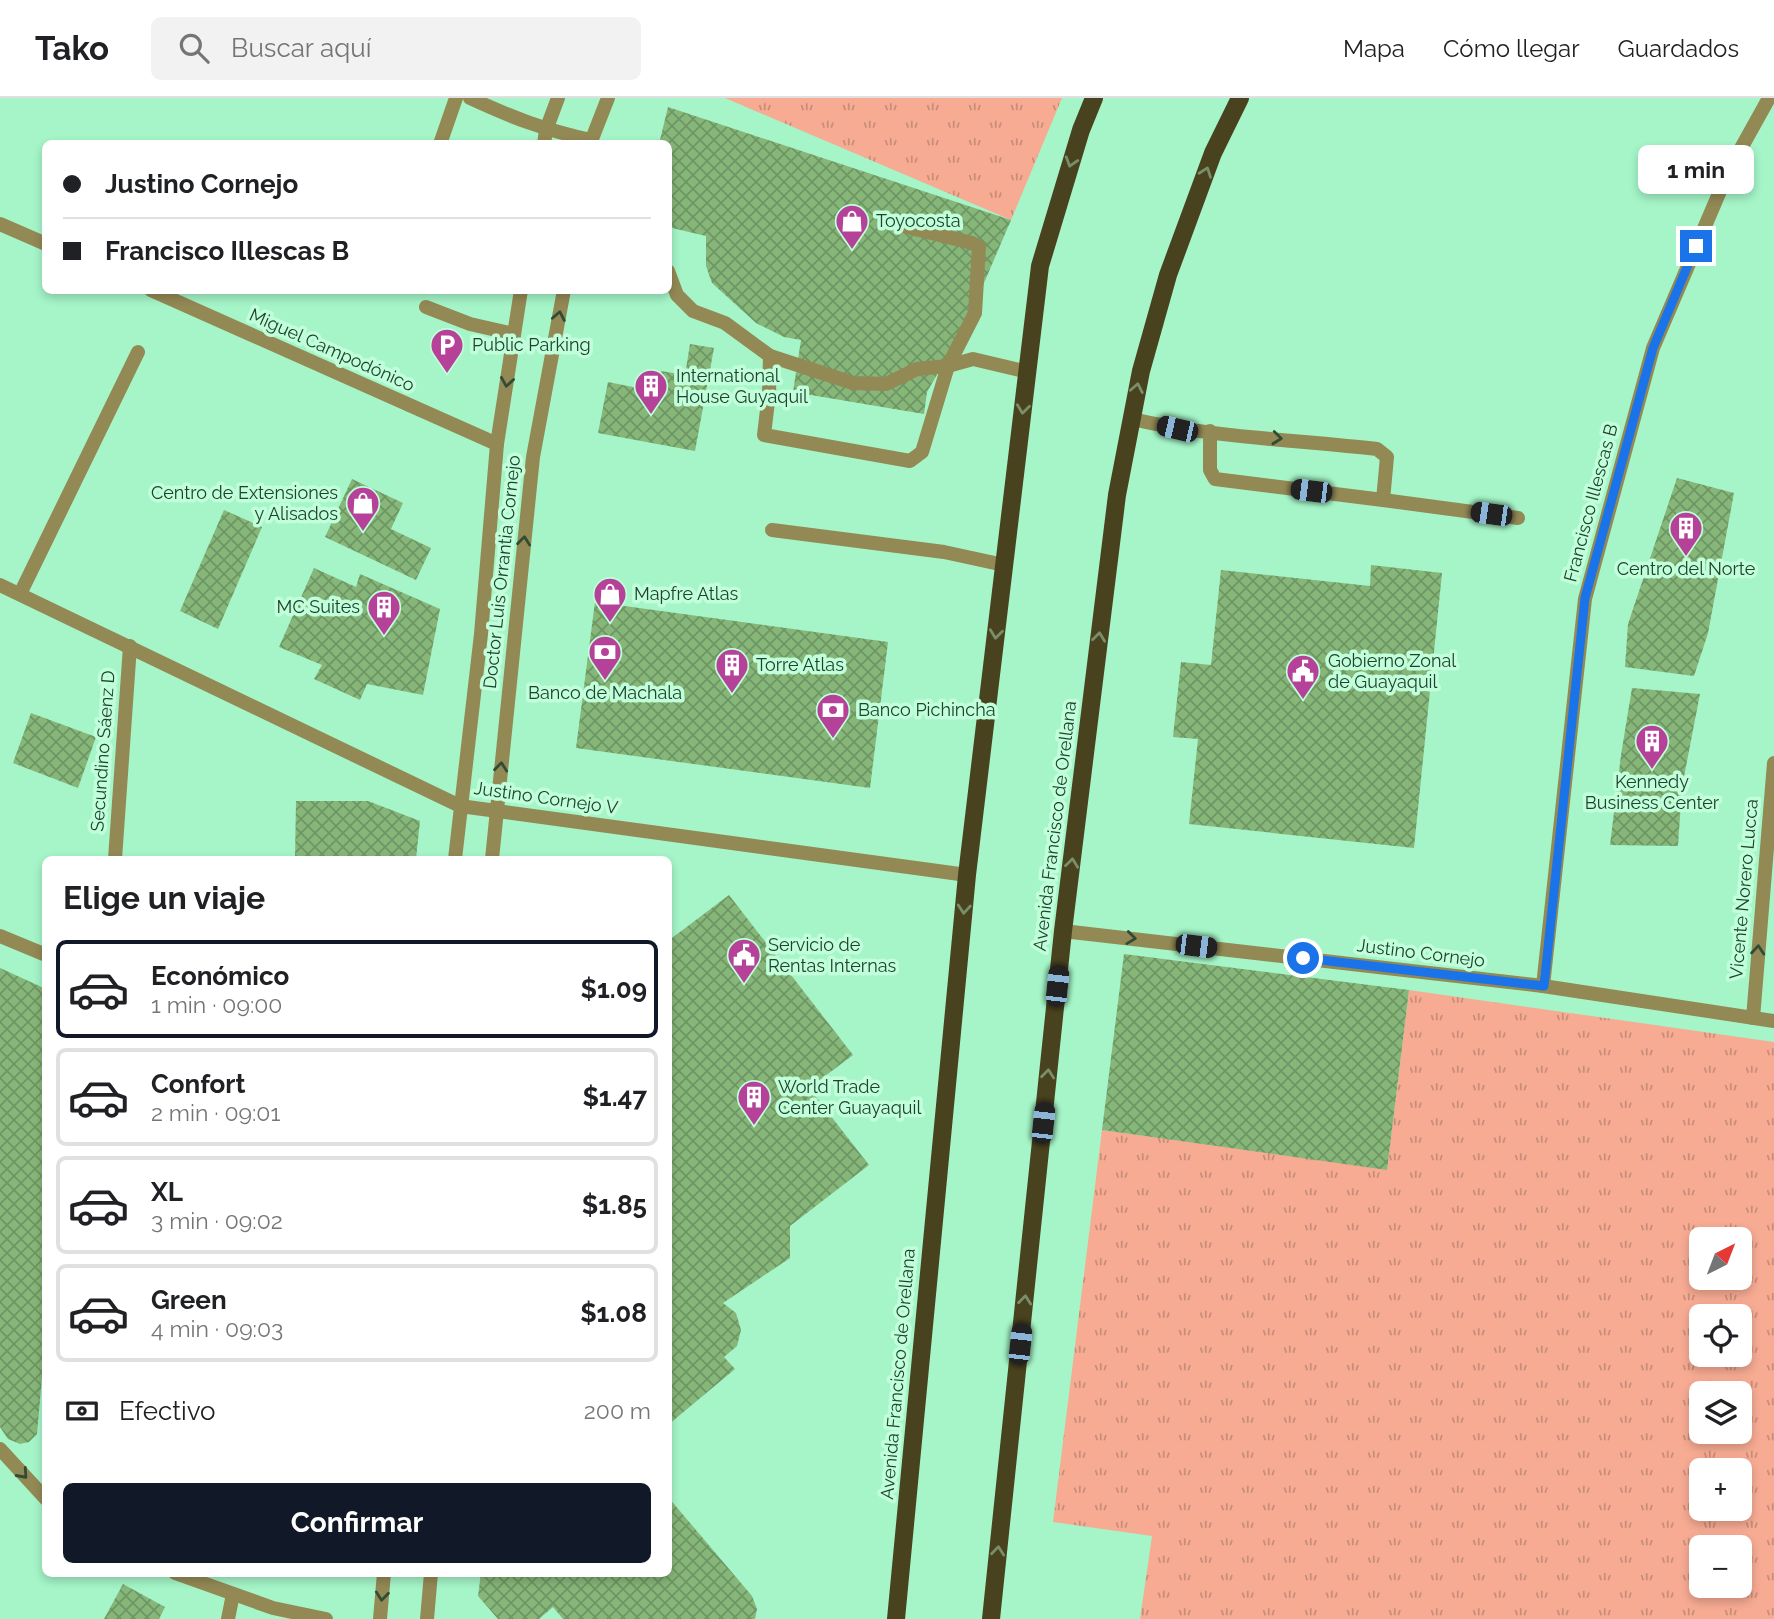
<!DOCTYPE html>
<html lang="es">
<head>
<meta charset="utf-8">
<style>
	body { margin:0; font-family:Raleway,sans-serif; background:#f2f2f2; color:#202124; height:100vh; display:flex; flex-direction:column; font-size:26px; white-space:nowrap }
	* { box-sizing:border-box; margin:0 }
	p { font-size:23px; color:#757577 }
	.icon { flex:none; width:38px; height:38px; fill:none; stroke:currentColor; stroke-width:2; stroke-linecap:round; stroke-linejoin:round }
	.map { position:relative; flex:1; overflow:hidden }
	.drawer { position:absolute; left:42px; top:758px; width:630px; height:721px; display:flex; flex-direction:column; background:#fff; border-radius:10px; box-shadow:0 4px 10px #0003 }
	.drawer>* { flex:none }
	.banner { position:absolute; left:42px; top:42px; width:630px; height:154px; border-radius:10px; box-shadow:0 4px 10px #0003; display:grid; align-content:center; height:154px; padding:0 21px; background:#fff }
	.needle { width:46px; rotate:42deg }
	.buttons { position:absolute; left:1689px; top:1129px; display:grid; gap:14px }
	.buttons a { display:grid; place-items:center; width:63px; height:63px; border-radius:10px; background:#fff; box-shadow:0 4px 10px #0003; font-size:35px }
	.end { position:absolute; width:32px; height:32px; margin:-16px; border:9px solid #1a73e8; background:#fff; box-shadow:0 0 0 4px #fff }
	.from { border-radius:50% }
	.bubble { position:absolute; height:49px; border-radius:10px; background:#fff; box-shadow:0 4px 10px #0003; font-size:23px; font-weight:700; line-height:49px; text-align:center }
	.car { position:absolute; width:21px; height:42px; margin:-21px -10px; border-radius:9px; box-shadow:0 0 5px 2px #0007; background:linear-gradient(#222 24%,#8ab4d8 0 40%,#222 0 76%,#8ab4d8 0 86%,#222 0) }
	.banner b { display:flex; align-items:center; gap:24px; height:66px; font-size:26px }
	.banner b+b { border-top:2px solid #e0e0e0 }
	.banner i { width:18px; height:18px; background:#202124 }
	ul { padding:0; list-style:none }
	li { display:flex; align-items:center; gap:21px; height:98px; margin:0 14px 10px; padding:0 7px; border:4px solid #e0e0e0; border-radius:10px }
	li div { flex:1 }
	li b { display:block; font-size:26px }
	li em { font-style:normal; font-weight:700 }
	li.active { border-color:#111827 }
	li>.icon { width:63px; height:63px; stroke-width:1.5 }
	h2 { padding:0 21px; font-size:32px; line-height:84px }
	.pay { display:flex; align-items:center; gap:18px; height:77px; padding:0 21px; font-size:26px }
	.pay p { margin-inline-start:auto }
	.button { display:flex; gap:14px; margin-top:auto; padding:14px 21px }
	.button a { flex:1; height:80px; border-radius:10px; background:#111827; color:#fff; font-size:28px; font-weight:700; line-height:80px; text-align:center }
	header { display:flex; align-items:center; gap:42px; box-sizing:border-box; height:98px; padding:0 35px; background:#fff; border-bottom:2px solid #e0e0e0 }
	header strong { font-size:33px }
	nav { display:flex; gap:38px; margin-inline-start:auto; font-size:24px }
	.search { width:490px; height:63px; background:#f2f2f2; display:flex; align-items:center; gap:18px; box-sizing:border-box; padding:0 24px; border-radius:10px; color:#757577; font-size:26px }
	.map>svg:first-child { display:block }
</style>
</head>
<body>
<header>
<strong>Tako</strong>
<div class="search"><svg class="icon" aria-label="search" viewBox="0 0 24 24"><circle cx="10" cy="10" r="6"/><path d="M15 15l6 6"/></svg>Buscar aquí</div>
<nav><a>Mapa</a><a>Cómo llegar</a><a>Guardados</a></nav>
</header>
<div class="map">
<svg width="1774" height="1521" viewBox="0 0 1774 1521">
	<defs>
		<pattern id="grass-tufts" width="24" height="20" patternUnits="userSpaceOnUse" patternTransform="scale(1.75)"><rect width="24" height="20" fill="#f7ab93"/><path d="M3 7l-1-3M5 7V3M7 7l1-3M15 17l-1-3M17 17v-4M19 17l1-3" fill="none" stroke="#c88d78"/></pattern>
		<pattern id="building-cross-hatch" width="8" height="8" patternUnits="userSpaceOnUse" patternTransform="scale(1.75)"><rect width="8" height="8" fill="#87b679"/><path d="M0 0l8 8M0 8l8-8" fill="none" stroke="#6e9664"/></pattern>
	</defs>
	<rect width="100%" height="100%" fill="#a5f5c8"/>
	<g fill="url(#grass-tufts)" fill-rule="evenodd">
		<polygon points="725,0 1062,0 1011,122"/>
		<path d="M1409 892 1774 944V1521H1140L1152 1438 1053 1424 1102 1032 1387 1071ZM1701 1141H1740V1180H1701ZM1701 1218H1740V1256H1701ZM1701 1295H1740V1334H1701ZM1701 1372H1740V1410H1701ZM1701 1449H1740V1488H1701Z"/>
	</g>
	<g fill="url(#building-cross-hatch)">
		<polygon points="668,9 1011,122 966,227 927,294 924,316 793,294 801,242 784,239 756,225 712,185 706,168 706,138 668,129 668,46 659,46"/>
		<polygon points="690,246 714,250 695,353 598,335 608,284 658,294 661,273 685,277"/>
		<polygon points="1677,380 1734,395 1708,535 1694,578 1625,569 1628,526"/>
		<polygon points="352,381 403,405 391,431 431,450 416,482 325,439"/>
		<polygon points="224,412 262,429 218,531 180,513"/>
		<polygon points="1371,467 1442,475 1414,750 1189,726 1198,641 1173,639 1181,564 1211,567 1221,472 1370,488"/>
		<polygon points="314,470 356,489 360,476 440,511 423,597 367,586 360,602 314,581 322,567 279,549"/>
		<polygon points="595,504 888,544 870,690 576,650"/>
		<polygon points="1632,590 1700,596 1682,689 1678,748 1610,747 1621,657"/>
		<polygon points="31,615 96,639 78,690 13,665"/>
		<polygon points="296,703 368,703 420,723 416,761 295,761"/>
		<polygon points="729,797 853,957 809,990 869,1067 790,1128 790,1160 723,1205 736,1215 741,1232 737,1248 724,1259 735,1271 668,1327 668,843"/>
		<polygon points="1124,856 1409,892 1387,1072 1102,1032"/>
		<polygon points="0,870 46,891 46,1234 37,1336 29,1344 20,1346 8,1341 0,1329"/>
		<polygon points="668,1399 752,1498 757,1511 755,1521 563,1521 553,1509 539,1521 498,1521 478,1498 481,1475 668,1475"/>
		<polygon points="123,1486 165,1509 159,1521 104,1521"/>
	</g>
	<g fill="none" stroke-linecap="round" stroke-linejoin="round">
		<g stroke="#938955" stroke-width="14">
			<polyline points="440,46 456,0"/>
			<polyline points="668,173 677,197 693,213 725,225 770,258 769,295 764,337 910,363 922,354 948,268 975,215 979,149 972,145 903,128"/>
			<polyline points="426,209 470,226 514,236"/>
			<polyline points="770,258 853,285 886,286 917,271 948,268 973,261 1028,274"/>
			<path d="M1132 321C1209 339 1297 342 1377 351L1387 359 1383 402 1215 381 1210 372V333"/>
			<polyline points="1383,402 1518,420"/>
			<polyline points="772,432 944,454 1004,467"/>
			<polyline points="20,496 138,254"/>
			<polyline points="228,1521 233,1496"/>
		</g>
		<g stroke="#938955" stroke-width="14">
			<path d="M470 0C513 20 545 32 591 42"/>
			<polyline points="0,126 46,146"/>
			<polyline points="151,192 497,346"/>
			<polyline points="0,487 460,708 967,777"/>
			<polyline points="115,761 130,548"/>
			<polyline points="1063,833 1543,888 1774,923"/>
			<polyline points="0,838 46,857"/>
			<polyline points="1543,888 1585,501 1653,250 1729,72 1769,0"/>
			<polyline points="1753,920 1774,665"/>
			<polyline points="0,1351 46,1401"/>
			<polyline points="175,1475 273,1510 326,1521"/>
		</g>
		<g stroke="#938955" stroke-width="14">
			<polyline points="544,46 546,32 558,0"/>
			<polyline points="590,46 608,0"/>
			<polyline points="455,761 481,536 497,346 521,192"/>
			<polyline points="492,761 533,359 564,192"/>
			<polyline points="380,1521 384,1475"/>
			<polyline points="427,1521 431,1475"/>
		</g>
		<g stroke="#49421e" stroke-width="18">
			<polyline points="896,1521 967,777 1040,168 1081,32 1094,0"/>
			<polyline points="991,1521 1063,833 1117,397 1141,273 1168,177 1213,55 1240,0"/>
		</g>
	</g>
	<defs><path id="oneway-chevron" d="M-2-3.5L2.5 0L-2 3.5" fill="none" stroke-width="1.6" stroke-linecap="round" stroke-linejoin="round" transform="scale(1.75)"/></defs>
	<g stroke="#798e69">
		<use href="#oneway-chevron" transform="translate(1071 64) rotate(107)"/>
		<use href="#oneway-chevron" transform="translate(1206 74) rotate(-70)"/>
		<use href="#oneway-chevron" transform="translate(1137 290) rotate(-79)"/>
		<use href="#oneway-chevron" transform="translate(1023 311) rotate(97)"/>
		<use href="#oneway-chevron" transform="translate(996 536) rotate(97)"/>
		<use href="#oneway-chevron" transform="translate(1099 539) rotate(-83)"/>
		<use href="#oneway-chevron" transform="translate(1072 765) rotate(-83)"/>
		<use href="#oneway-chevron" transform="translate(964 811) rotate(95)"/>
		<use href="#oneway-chevron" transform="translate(1048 976) rotate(-84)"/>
		<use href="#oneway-chevron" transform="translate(1025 1202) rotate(-84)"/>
		<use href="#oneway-chevron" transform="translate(998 1453) rotate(-84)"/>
	</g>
	<g stroke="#314c35">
		<use href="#oneway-chevron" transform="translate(559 218) rotate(-79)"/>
		<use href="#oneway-chevron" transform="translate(507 284) rotate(99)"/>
		<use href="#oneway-chevron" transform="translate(1277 340) rotate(6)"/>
		<use href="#oneway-chevron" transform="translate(524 443) rotate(-84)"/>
		<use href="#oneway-chevron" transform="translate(501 669) rotate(-84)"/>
		<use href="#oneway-chevron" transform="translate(1131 840) rotate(7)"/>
		<use href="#oneway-chevron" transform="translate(1758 852) rotate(-85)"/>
		<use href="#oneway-chevron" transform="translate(23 1376) rotate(48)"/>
		<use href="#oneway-chevron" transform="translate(382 1498) rotate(96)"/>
	</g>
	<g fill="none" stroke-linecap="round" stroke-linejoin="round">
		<polyline stroke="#1a73e8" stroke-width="9" points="1303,860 1544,888 1585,500 1653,250 1696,148"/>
	</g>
	<defs>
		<symbol id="shop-pin" viewBox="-11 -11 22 30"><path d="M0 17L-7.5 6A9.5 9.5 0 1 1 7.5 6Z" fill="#b54199" stroke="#c0ffda"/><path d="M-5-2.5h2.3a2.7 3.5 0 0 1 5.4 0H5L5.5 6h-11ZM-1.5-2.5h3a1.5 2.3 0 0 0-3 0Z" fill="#fff"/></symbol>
		<symbol id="parking-pin" viewBox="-11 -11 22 30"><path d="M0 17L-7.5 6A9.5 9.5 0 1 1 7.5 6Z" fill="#b54199" stroke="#c0ffda"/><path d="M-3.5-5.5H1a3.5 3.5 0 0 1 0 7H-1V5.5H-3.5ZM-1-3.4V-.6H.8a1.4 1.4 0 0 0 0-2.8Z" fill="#fff"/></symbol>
		<symbol id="building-pin" viewBox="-11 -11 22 30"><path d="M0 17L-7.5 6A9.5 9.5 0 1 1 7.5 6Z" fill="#b54199" stroke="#c0ffda"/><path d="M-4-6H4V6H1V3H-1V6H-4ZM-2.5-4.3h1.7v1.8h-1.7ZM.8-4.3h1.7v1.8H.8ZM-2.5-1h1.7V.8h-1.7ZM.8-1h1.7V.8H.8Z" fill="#fff"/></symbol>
		<symbol id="bank-pin" viewBox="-11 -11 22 30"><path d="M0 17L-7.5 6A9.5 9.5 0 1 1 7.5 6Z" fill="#b54199" stroke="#c0ffda"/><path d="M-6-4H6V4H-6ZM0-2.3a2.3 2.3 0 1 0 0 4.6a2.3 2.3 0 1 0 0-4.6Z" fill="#fff"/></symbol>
		<symbol id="civic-pin" viewBox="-11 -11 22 30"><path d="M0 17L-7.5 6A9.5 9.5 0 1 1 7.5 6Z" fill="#b54199" stroke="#c0ffda"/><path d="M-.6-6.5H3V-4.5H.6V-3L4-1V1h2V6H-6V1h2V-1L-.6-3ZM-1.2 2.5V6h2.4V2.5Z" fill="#fff"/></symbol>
	</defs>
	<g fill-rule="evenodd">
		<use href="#shop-pin" x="833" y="104" width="38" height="52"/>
		<use href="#parking-pin" x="428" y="228" width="38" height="52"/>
		<use href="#building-pin" x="632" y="269" width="38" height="52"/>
		<use href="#shop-pin" x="344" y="386" width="38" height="52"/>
		<use href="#building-pin" x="1667" y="411" width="38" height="52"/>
		<use href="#shop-pin" x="591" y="477" width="38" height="52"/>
		<use href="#building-pin" x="365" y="490" width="38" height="52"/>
		<use href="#bank-pin" x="586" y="535" width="38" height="52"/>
		<use href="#building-pin" x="713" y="548" width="38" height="52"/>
		<use href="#civic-pin" x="1284" y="554" width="38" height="52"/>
		<use href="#bank-pin" x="814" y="593" width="38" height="52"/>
		<use href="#building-pin" x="1633" y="624" width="38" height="52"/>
		<use href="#civic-pin" x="725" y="838" width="38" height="52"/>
		<use href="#building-pin" x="735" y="980" width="38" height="52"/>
	</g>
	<g text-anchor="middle" stroke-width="7" stroke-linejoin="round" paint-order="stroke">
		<g font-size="18" fill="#20412f" stroke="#c0ffda" text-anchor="start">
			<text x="876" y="129">Toyocosta</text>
			<text x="472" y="253">Public Parking</text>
			<text x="676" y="284">International<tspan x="676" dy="21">House Guyaquil</tspan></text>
			<text x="338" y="401" text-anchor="end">Centro de Extensiones<tspan x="338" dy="21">y Alisados</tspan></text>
			<text x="1686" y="477" text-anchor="middle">Centro del Norte</text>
			<text x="634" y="502">Mapfre Atlas</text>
			<text x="360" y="515" text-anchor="end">MC Suites</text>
			<text x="1328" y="569">Gobierno Zonal<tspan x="1328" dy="21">de Guayaquil</tspan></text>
			<text x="756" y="573">Torre Atlas</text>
			<text x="605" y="601" text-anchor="middle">Banco de Machala</text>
			<text x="858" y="618">Banco Pichincha</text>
			<text x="1652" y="690" text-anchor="middle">Kennedy<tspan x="1652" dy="21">Business Center</tspan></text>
			<text x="768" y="853">Servicio de<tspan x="768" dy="21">Rentas Internas</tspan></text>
			<text x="778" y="995">World Trade<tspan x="778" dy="21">Center Guayaquil</tspan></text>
		</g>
		<g font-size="18" fill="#20412f" stroke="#c0ffda">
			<text transform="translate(332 252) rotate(24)" y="6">Miguel Campodónico</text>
			<text transform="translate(1591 405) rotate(-75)" y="6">Francisco Illescas B</text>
			<text transform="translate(502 474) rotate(-84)" y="6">Doctor Luis Orrantia Cornejo</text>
			<text transform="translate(103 653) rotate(-86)" y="6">Secundino Sáenz D</text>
			<text transform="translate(546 700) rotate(8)" y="6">Justino Cornejo V</text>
			<text transform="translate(1055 728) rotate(-83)" y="6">Avenida Francisco de Orellana</text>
			<text transform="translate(1744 791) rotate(-85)" y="6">Vicente Norero Lucca</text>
			<text transform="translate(1421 855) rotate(7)" y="6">Justino Cornejo</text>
			<text transform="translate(898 1276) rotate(-85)" y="6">Avenida Francisco de Orellana</text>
		</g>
	</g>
</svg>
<div class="buttons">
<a><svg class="needle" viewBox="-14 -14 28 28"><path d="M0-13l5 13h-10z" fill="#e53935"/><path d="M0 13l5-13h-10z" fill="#757577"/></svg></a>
<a><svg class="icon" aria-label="locate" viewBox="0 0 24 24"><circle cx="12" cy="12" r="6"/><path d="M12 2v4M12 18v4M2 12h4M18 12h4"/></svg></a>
<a><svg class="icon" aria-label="layers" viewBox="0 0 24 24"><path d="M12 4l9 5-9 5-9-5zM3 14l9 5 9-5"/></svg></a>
<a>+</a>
<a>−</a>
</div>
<i class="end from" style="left:1303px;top:860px"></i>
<i class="end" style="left:1696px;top:148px"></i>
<div class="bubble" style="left:1638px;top:47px;width:116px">1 min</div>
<i class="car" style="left:1177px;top:331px;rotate:283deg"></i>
<i class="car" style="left:1311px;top:393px;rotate:277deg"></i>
<i class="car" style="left:1491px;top:416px;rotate:278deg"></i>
<i class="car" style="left:1196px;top:848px;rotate:97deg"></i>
<i class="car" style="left:1057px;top:888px;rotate:6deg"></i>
<i class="car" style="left:1043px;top:1025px;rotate:6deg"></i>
<i class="car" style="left:1020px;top:1246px;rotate:6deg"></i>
<div class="banner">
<b><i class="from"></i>Justino Cornejo</b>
<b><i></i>Francisco Illescas B</b>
</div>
<section class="drawer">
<h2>Elige un viaje</h2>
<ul>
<li class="active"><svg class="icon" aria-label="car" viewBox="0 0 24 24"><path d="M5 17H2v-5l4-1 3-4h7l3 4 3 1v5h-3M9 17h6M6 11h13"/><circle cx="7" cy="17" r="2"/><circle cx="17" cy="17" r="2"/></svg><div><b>Económico</b><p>1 min · 09:00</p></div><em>$1.09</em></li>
<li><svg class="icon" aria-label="car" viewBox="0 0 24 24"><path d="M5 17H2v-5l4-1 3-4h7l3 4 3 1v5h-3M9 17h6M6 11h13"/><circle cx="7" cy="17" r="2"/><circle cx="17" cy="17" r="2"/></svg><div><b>Confort</b><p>2 min · 09:01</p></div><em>$1.47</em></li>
<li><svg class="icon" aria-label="car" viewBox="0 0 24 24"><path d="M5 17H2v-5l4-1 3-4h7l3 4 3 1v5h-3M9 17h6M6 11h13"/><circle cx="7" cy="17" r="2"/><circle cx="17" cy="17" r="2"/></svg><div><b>XL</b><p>3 min · 09:02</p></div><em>$1.85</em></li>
<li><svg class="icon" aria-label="car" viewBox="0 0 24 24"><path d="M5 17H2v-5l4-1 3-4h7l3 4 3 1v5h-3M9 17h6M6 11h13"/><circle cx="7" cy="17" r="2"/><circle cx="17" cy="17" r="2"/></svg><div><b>Green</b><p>4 min · 09:03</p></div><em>$1.08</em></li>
</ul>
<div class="pay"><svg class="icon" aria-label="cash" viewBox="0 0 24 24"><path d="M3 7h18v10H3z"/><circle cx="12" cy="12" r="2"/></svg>Efectivo<p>200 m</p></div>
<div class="button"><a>Confirmar</a></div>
</section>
</div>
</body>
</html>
